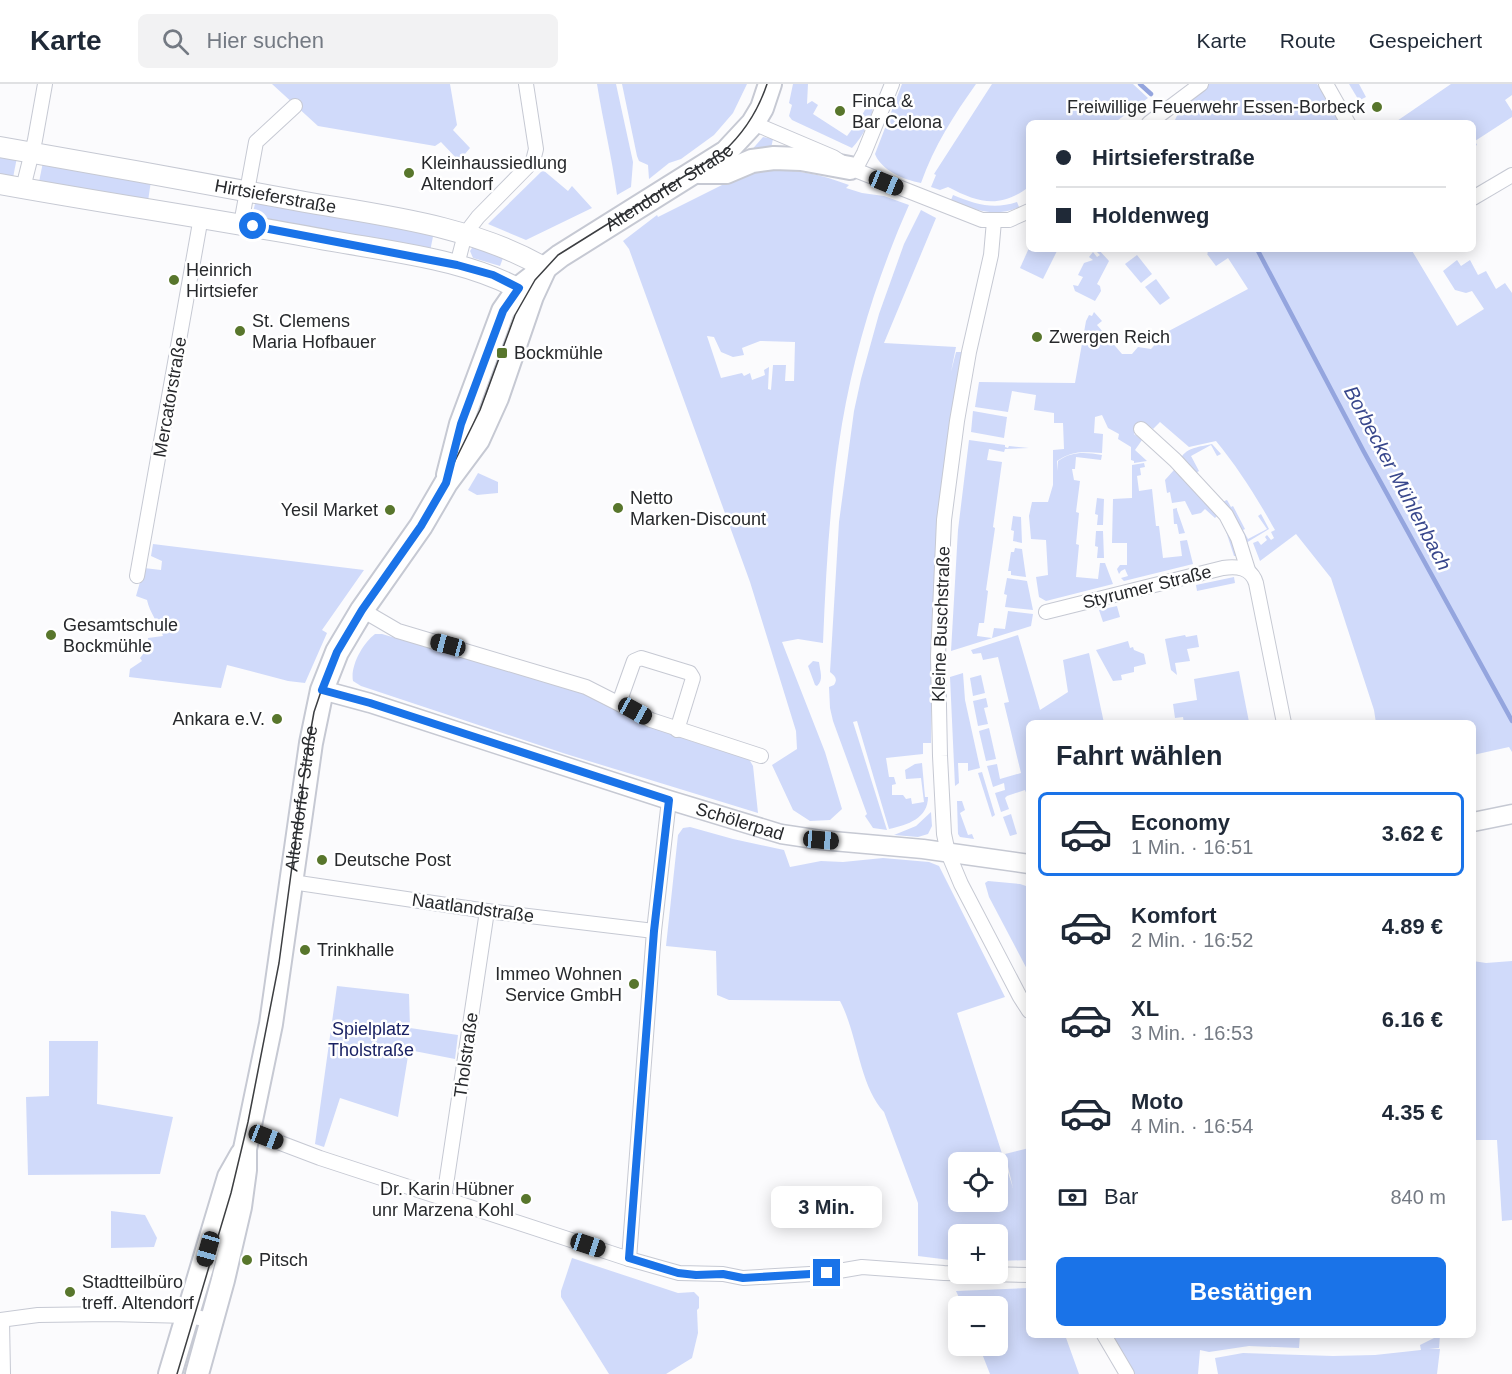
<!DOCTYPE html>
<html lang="de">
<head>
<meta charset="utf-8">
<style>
	body { margin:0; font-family:Arial,sans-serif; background:#f2f2f3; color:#1f2937; height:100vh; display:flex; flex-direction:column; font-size:22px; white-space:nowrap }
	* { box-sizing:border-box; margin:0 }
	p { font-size:20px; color:#747a83 }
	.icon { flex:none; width:33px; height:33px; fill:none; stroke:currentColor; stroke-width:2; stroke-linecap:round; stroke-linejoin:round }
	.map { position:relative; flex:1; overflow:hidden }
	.sheet { position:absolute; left:1026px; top:636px; width:450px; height:618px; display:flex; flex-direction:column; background:#fff; border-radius:9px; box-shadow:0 3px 15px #0003 }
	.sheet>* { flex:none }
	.hud { position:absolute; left:1026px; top:36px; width:450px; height:132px; border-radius:9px; box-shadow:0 3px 15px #0003; display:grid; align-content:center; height:132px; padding:0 30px; background:#fff }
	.buttons { position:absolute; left:948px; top:1068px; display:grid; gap:12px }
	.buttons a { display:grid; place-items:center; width:60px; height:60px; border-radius:9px; background:#fff; box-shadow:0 3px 15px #0003; font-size:30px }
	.end { position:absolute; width:27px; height:27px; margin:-14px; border:8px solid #1a73e8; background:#fff; box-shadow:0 0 0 3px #fff }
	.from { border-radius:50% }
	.bubble { position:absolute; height:42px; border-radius:9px; background:#fff; box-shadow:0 3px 15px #0003; font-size:20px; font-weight:600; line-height:42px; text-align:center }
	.car { position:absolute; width:18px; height:36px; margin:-18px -9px; border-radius:8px; box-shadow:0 0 4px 2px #0007; background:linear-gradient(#222 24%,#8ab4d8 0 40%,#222 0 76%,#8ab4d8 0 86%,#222 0) }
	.hud b { display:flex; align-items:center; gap:21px; height:57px; font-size:22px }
	.hud b+b { border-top:2px solid #e0e1e3 }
	.hud i { width:15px; height:15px; background:#1f2937 }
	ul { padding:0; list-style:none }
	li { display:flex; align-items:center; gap:18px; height:84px; margin:0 12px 9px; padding:0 18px; border:3px solid transparent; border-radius:9px }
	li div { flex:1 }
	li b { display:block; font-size:22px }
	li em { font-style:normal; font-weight:600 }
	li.active { border-color:#1a73e8 }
	li>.icon { width:54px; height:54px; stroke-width:1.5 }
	h2 { padding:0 30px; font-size:27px; line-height:72px }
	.pay { display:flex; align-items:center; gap:15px; height:66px; padding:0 30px; font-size:22px }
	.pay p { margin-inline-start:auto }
	.cta { display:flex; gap:12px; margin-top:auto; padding:12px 30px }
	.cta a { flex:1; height:69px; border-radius:9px; background:#1a73e8; color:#fff; font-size:24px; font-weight:600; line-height:69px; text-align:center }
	header { display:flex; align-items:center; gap:36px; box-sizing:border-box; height:84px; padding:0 30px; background:#fff; border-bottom:2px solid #e0e1e3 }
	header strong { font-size:28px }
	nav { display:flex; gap:33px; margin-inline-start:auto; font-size:21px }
	.search { width:420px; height:54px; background:#f2f2f3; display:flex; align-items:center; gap:15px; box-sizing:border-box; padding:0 21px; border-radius:9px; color:#747a83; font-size:22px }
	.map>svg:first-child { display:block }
</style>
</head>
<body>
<header>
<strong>Karte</strong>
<div class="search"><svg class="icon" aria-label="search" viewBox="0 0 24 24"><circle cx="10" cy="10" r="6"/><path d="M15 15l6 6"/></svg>Hier suchen</div>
<nav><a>Karte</a><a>Route</a><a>Gespeichert</a></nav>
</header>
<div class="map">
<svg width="1512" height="1290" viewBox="0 0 1512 1290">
	<rect width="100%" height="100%" fill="#fbfbfd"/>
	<g fill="#d0dafa" fill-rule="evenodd">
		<polygon points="272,0 450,0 457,41 453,46 470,64 459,77 441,58 435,62 318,42"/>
		<path d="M597 0H616L633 78 631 103 617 111C612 73 603 38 597 0Z"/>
		<polygon points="622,0 747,0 733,29 714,51 681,75 669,79 649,95 648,81 639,77 637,72"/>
		<path d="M793 0H808L807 20 812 17 818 21 813 30 847 52 853 44 858 46 865 36 861 33 866 24 863 21 868 13C882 23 861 55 852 64L792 36 789 32 792 21 789 19Z"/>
		<path d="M902 0H976C954 31 934 62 921 99 904 96 881 86 875 70Z"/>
		<path d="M992 0H1133L1148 14 1114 39H1029V103C999 125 979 119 948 103L940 106 931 103 936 91 934 90Z"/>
		<path d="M1201 0H1317C1324 9 1330 15 1328 27L1339 34 1342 39H1168L1175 36 1182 21Z"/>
		<polygon points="1349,0 1359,0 1366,13 1360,16 1358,15"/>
		<polygon points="1451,0 1512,0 1512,11 1505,16 1512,27 1512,33 1475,57 1477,61 1473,63 1473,39 1394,39"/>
		<polygon points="763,53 773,55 770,69 749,69"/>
		<polygon points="0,70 17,73 13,94 0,92"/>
		<polygon points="43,78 151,97 148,117 39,98"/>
		<path d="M763 85C794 85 820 90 849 101L846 104 862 109 884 112 909 121C878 191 855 264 842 340 830 411 826 486 823 559L798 555 782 558 825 668 842 725 830 736 810 737 793 726 772 681 797 665 796 647 750 498 629 165 623 157 657 131 658 133 730 97ZM707 252 714 253 721 268 733 273 744 271 742 264 760 257 795 258 794 297H785L786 281H773L771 306 768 305 769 283 764 286 765 291 752 296 750 289 744 292 742 289 721 294Z"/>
		<polygon points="543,86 568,107 572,102 592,124 526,156 488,140"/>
		<path d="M953 111C975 120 993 126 1017 118L1019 123C995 134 974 126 951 116Z"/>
		<polygon points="256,116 434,147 430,168 251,136"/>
		<path d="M921 126 936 134 884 259 956 263 951 288 956 268H963L937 457 932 533 931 659H923V670L886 674 889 693H894L896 700 892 701V711H903L906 715 911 714 912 720 924 718 921 694 906 695 905 686 915 680 922 679 925 713H928C928 734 908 741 889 745L857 637 853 638 887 746 873 744 865 732 867 730 833 637 830 624 829 603 834 601C838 595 835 592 830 588L839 438 854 327 861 295 879 230 904 160Z"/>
		<polygon points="474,161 503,174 500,182 473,174 470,167"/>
		<polygon points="1029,164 1058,165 1043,195 1020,184"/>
		<polygon points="1094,165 1098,165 1109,177 1097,200 1100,202 1101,207 1095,217 1075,207 1073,201 1078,202 1083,193 1078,191 1084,179 1093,176 1089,173 1093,168 1097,173 1100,171"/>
		<path d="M1205 165H1411L1457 242 1484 225 1472 207 1466 209 1455 206 1443 187 1457 176 1461 182 1470 176 1478 191 1486 187 1496 205 1505 199 1512 209V668L1509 663 1473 671V639H1376L1374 626 1331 494 1296 450 1260 477 1253 459 1258 457 1261 461 1267 456 1265 453 1267 451 1271 456 1274 454 1271 448 1275 446C1257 414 1239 385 1216 357L1189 363 1160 338 1153 345 1144 338 1134 350 1142 356 1135 366 1147 377 1134 379V377L1131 376V363L1118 355 1119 350 1108 344 1102 331 1095 333 1094 349 1103 350 1102 369C1084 368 1072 366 1057 377V387L1058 377C1072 367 1085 368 1102 371L1101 376 1076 373 1075 385H1072L1074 396 1080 397 1076 428 1079 429 1076 460 1079 461 1076 493 1098 495 1100 479H1105L1113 500 1046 517 1039 513 1036 493 1048 491 1046 456 1031 455 1029 432 1032 418H1048L1053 401V366L1064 365 1063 339H1054V329L1034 326 1036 311 1012 307 1008 328 975 323 979 298 1075 299 1086 237 1089 231 1092 232 1094 228 1102 237 1097 241 1122 270H1132L1138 263 1151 265 1165 249 1248 205 1228 174 1216 182 1207 170 1208 169Z"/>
		<polygon points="1137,171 1152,190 1141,199 1125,180"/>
		<polygon points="1156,195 1170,214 1160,221 1145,203"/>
		<polygon points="973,327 1007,333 1004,354 971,348"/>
		<polygon points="969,356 1005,361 1005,363 1008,364 1009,362 1029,364 1005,365 1004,368 989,365 987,376 1002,378 993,443 995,444 986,506 988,507 984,539 979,539 977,552 992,554 994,544 1005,545 1008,527 1033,530 1031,542 951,567 958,446"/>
		<path d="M1212 360 1221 370 1217 372 1211 361 1191 372 1199 387 1194 390 1181 374C1187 363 1200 363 1212 360Z"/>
		<polygon points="1144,379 1145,383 1140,384 1141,391 1137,392 1139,407 1152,405 1156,442 1159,442 1163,474 1182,472 1180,457 1187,456 1193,480 1124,497 1121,494 1128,492 1125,485 1121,487 1119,490 1117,485 1120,481 1127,481 1127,459 1112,459 1113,415 1132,414 1132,381"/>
		<polygon points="1174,386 1176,386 1228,443 1239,472 1234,472 1223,438 1217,432 1215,434 1205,425 1201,429 1192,431 1185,417 1172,419 1170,408 1167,409 1165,396"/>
		<polygon points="478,389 498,398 498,409 477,411 468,406"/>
		<polygon points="1097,414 1104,415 1103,441 1097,441 1098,431 1095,430"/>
		<polygon points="1227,416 1231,423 1233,422 1245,445 1243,446 1248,455 1267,445 1258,432 1261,430 1269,445 1246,459 1222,418"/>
		<polygon points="1177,424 1177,426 1185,449 1179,450 1177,440 1174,440 1173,425"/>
		<polygon points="1013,432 1021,433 1022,459 1013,457 1014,447 1011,446"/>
		<polygon points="1096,447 1103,447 1104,474 1097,474 1098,463 1095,462"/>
		<path d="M153 460 364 486 322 546 327 549 305 599 288 597 227 581 221 604 129 593 130 585 142 577 140 574 147 565 148 554 163 552C159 539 150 530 147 516L136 512 144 484 161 486 162 477 151 472Z"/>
		<polygon points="1015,464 1022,465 1026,493 1011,491 1011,487 1008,487 1011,468 1014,468"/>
		<polygon points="1234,493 1235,499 1197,507 1196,501"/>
		<polygon points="1007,494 1027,497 1033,526 1005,523 1007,511 1004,510"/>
		<polygon points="1117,522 1120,533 1103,538 1099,526"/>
		<path d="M375 550H382L595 613 635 637 691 657 749 675 753 682 758 729 566 670 361 602 353 597C350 582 363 559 375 550Z"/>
		<polygon points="1018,551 1040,626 1068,608 1063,576 1089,569 1104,639 1029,639 1029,716 1025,706 1007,712 1005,714 1009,725 1001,728 995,709 1005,706 1004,699 993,703 987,682 997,680 1000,695 1021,689 1004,619 1009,618 998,573 983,576 981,569 973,570 971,566"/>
		<polygon points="1185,551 1186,553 1197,551 1199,563 1187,565 1190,577 1175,579 1177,591 1171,586 1165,555"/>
		<polygon points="1128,557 1130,564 1133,563 1134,566 1144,570 1146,580 1134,583 1134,588 1121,591 1122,596 1113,597 1096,566"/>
		<path d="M813 577 819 578C820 587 824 596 817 602L815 601 808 582Z"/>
		<polygon points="1239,587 1249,638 1184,639 1183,633 1175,634 1173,620 1197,616 1194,595"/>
		<polygon points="963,589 965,616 980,684 968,687 968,679 958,679 959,699 955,702 950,593"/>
		<polygon points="981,591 985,609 973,612 970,594"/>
		<polygon points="986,614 988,623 984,624 988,640 978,642 973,617"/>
		<polygon points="989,644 996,675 986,677 979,647"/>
		<polygon points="982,688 995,731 992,733 978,689"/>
		<polygon points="957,717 962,717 965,726 960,729 968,751 972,750 974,755 960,753 958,750"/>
		<polygon points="931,728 932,742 928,750 918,753 894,751 916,742"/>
		<polygon points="1011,730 1017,750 1010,752 1003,733"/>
		<path d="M690 743 733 755 784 766 790 783 821 777 843 778 883 774 929 778 939 782 1005 913 957 929 1013 1104 1005 1070 1029 1064V1176L998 1177V1150H958V1177L918 1172V1119L884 1028C859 1001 858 951 840 917L729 916 717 911 716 867 666 862 678 751 683 744ZM958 1078H998V1118H958Z"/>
		<polygon points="988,797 1020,800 1029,803 1029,889 989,813 985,799"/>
		<polygon points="1473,877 1486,879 1512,877 1512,1136 1502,1137 1497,1056 1473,1056"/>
		<polygon points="337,902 409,910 410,944 458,951 455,975 409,966 398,1033 340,1014 324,1063 315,1060"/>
		<polygon points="49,957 98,957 97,1020 173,1033 160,1090 28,1091 26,1013 49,1012"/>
		<polygon points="111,1127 145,1131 157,1154 154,1163 111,1164"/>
		<polygon points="572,1174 678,1209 694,1208 699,1213 699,1224 697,1226 698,1249 692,1274 666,1290 609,1290 561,1213 561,1207"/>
		<polygon points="1029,1204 1029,1251 1065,1251 1079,1290 990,1290 979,1262 998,1262 998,1222 963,1222 956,1207"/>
		<polygon points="1112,1251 1195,1251 1196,1254 1205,1251 1300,1251 1299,1264 1249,1262 1209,1268 1200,1266 1198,1290 1135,1290"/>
		<polygon points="1440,1251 1439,1264 1429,1265 1440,1265 1437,1290 1218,1290 1215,1274 1243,1269 1333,1272 1375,1271 1421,1266 1420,1261"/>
	</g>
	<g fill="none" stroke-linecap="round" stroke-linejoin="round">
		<g stroke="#94a5de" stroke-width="4.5">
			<polyline points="1140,0 1151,10"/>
			<polyline points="1257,165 1364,368 1512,637"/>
		</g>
		<defs>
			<g id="minor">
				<polyline points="1326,0 1348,39"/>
				<polyline points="753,39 833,73 850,84 982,136 1009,136 1029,127"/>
				<polyline points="1149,39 1201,0"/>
				<polyline points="855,86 864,69 892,0"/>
				<polyline points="23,104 35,56 45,0"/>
				<polyline points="1473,114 1512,91"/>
				<polyline points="994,137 991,171 969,268 957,337 944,436 938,572 940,672 944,750 948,769 961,800 1020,913 1029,927"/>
				<polyline points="241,140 256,58 295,22"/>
				<polyline points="457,181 465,150 478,133 533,77 536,65 526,0"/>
				<polyline points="1141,345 1175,376 1226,431 1238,454 1248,486"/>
				<polyline points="137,492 201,133"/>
				<polyline points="362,526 398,547 586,603 651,636 761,672"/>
				<path d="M1046 528 1223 484C1237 482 1251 483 1256 499L1284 639"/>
				<polyline points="619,619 634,577 641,574 690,589 693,594 677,646"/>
				<polyline points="292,798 487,827 654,847"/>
				<polyline points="249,1047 320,1074 629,1175 679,1189 723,1190 743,1194 827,1189 862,1183 944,1189 1029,1191"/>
				<polyline points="444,1114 487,827"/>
				<polyline points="629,1175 654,847 669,716"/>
				<polyline points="0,1236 38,1231 110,1230 188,1232 212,1236"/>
				<polyline points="2,1236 3,1290"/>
				<polyline points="1104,1251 1127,1290"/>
			</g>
			<g id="tertiary">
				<path id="s1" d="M322 606 370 619 669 716 781 750 821 756 923 765 1029 780"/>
				<polyline points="1473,738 1512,730"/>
			</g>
			<g id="secondary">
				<path id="s2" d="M0 63C102 81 203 99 305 118 386 132 473 142 545 184"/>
				<path d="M0 100C110 120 221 136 332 157 400 169 472 176 532 212"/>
			</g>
			<g id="primary">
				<polyline points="699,88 726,88 752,77 774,74 801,75 850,84"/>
				<path id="s3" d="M448 391 461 340 503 227 519 204 560 172 726 68 753 39 762 24 770 0"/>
				<polyline points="170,1290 229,1093 242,1070"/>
				<polyline points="197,1290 223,1196 240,1123 245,1086 245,1065 271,940 311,659 322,606 337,568 362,526 421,442 446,399 478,356 497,314 532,212 545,184"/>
			</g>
		</defs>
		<use href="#minor" stroke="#c6c9d3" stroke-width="16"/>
		<use href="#tertiary" stroke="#c6c9d3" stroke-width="21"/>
		<use href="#secondary" stroke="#c6c9d3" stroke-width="22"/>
		<use href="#primary" stroke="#c6c9d3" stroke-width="26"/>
		<use href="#minor" stroke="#fff" stroke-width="14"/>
		<use href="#tertiary" stroke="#fff" stroke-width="18"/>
		<use href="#secondary" stroke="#fff" stroke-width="20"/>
		<use href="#primary" stroke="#fff" stroke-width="22"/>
		<path stroke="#3d3f42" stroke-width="1.5" id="s4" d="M177 1290 231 1109 248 1038 279 879 309 656 314 628 331 578 361 525 419 441 448 391 480 326 515 231 535 196 558 171 723 68C744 49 758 27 767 0"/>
	</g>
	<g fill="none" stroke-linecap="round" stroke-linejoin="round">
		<polyline stroke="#1a73e8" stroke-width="8" points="253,142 457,181 493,191 519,204 503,227 461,340 446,399 421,442 362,526 337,568 322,606 370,619 669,716 654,847 629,1174 678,1189 696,1191 723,1190 743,1194 827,1189"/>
	</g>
	<g fill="#58762c" stroke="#fff" stroke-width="2">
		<circle cx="1377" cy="23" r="6"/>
		<circle cx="840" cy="27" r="6"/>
		<circle cx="409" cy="89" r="6"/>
		<circle cx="174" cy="196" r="6"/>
		<circle cx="240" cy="247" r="6"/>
		<circle cx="1037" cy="253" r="6"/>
		<rect x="496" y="263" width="12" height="12" rx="3"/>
		<circle cx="618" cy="424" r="6"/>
		<circle cx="390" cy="426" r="6"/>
		<circle cx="51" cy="551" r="6"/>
		<circle cx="277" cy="635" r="6"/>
		<circle cx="322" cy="776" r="6"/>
		<circle cx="305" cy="866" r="6"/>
		<circle cx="634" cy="900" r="6"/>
		<circle cx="526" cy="1115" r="6"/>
		<circle cx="247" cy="1176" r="6"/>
		<circle cx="70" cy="1208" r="6"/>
	</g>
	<g text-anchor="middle" stroke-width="5" stroke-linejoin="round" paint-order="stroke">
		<g font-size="18" fill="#27292c" stroke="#fff" text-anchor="start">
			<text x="852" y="23">Finca &amp;<tspan x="852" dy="21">Bar Celona</tspan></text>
			<text x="1365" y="29" text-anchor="end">Freiwillige Feuerwehr Essen-Borbeck</text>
			<text x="421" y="85">Kleinhaussiedlung<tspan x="421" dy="21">Altendorf</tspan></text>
			<text x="186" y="192">Heinrich<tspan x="186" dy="21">Hirtsiefer</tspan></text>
			<text x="252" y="243">St. Clemens<tspan x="252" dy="21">Maria Hofbauer</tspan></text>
			<text x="1049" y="259">Zwergen Reich</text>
			<text x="514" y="275">Bockmühle</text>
			<text x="630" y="420">Netto<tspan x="630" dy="21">Marken-Discount</tspan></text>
			<text x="378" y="432" text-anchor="end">Yesil Market</text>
			<text x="63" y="547">Gesamtschule<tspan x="63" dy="21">Bockmühle</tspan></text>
			<text x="265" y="641" text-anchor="end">Ankara e.V.</text>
			<text x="334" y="782">Deutsche Post</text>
			<text x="317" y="872">Trinkhalle</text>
			<text x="622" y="896" text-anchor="end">Immeo Wohnen<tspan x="622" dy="21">Service GmbH</tspan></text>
			<text x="514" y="1111" text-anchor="end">Dr. Karin Hübner<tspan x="514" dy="21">unr Marzena Kohl</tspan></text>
			<text x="259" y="1182">Pitsch</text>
			<text x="82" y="1204">Stadtteilbüro<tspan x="82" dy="21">treff. Altendorf</tspan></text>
		</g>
		<g font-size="18" fill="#27292c" stroke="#fff">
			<text dy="6" stroke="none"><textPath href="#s3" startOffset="382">Altendorfer Straße</textPath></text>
			<text dy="6" stroke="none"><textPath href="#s2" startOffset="280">Hirtsieferstraße</textPath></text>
			<text transform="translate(170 313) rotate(-80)" y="6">Mercatorstraße</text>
			<text transform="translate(1147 503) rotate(-14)" y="6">Styrumer Straße</text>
			<text transform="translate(941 540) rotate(-88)" y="6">Kleine Buschstraße</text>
			<text dy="6" stroke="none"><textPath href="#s4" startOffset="590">Altendorfer Straße</textPath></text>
			<text dy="6" stroke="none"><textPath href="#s1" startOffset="438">Schölerpad</textPath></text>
			<text transform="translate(473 824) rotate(8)" y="6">Naatlandstraße</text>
			<text transform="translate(466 971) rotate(-82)" y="6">Tholstraße</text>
		</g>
		<g font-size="18" fill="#1a2264" stroke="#fff">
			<text x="371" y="951">Spielplatz<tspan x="371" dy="21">Tholstraße</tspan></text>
		</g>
		<g font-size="20" font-style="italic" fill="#38478c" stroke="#fff">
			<text transform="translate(1398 394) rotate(62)" y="7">Borbecker Mühlenbach</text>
		</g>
	</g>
</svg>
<div class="buttons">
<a><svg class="icon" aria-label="locate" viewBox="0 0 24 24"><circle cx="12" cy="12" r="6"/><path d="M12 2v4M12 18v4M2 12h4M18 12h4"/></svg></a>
<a>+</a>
<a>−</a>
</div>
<i class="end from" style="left:253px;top:142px"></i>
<i class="end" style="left:827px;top:1189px"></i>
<div class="bubble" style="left:771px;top:1102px;width:111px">3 Min.</div>
<i class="car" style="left:886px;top:99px;rotate:112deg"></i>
<i class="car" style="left:448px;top:561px;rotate:285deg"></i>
<i class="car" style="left:635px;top:627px;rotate:119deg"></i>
<i class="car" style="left:821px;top:756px;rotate:95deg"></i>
<i class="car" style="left:266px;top:1053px;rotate:111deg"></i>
<i class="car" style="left:588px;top:1161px;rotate:108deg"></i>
<i class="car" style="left:208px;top:1165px;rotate:196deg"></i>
<div class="hud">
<b><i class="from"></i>Hirtsieferstraße</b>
<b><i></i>Holdenweg</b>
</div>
<section class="sheet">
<h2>Fahrt wählen</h2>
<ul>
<li class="active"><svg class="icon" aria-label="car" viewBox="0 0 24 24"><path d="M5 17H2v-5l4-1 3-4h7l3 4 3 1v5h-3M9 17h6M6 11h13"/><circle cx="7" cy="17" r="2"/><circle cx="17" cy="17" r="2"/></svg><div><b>Economy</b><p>1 Min. · 16:51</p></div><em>3.62 €</em></li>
<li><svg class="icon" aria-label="car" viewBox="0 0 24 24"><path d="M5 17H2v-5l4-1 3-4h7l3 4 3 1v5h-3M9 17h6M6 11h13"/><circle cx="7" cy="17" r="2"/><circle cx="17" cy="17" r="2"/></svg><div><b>Komfort</b><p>2 Min. · 16:52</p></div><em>4.89 €</em></li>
<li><svg class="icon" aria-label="car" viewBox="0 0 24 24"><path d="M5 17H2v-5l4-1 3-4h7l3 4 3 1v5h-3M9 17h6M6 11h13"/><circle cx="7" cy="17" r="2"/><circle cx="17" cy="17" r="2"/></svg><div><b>XL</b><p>3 Min. · 16:53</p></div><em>6.16 €</em></li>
<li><svg class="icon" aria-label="car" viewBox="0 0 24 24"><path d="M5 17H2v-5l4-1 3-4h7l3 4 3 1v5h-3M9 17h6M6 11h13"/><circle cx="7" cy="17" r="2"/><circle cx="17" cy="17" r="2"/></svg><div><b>Moto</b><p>4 Min. · 16:54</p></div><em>4.35 €</em></li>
</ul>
<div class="pay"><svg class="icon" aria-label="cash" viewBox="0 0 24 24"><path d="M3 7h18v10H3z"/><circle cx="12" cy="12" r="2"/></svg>Bar<p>840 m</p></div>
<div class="cta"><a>Bestätigen</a></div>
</section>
</div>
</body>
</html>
